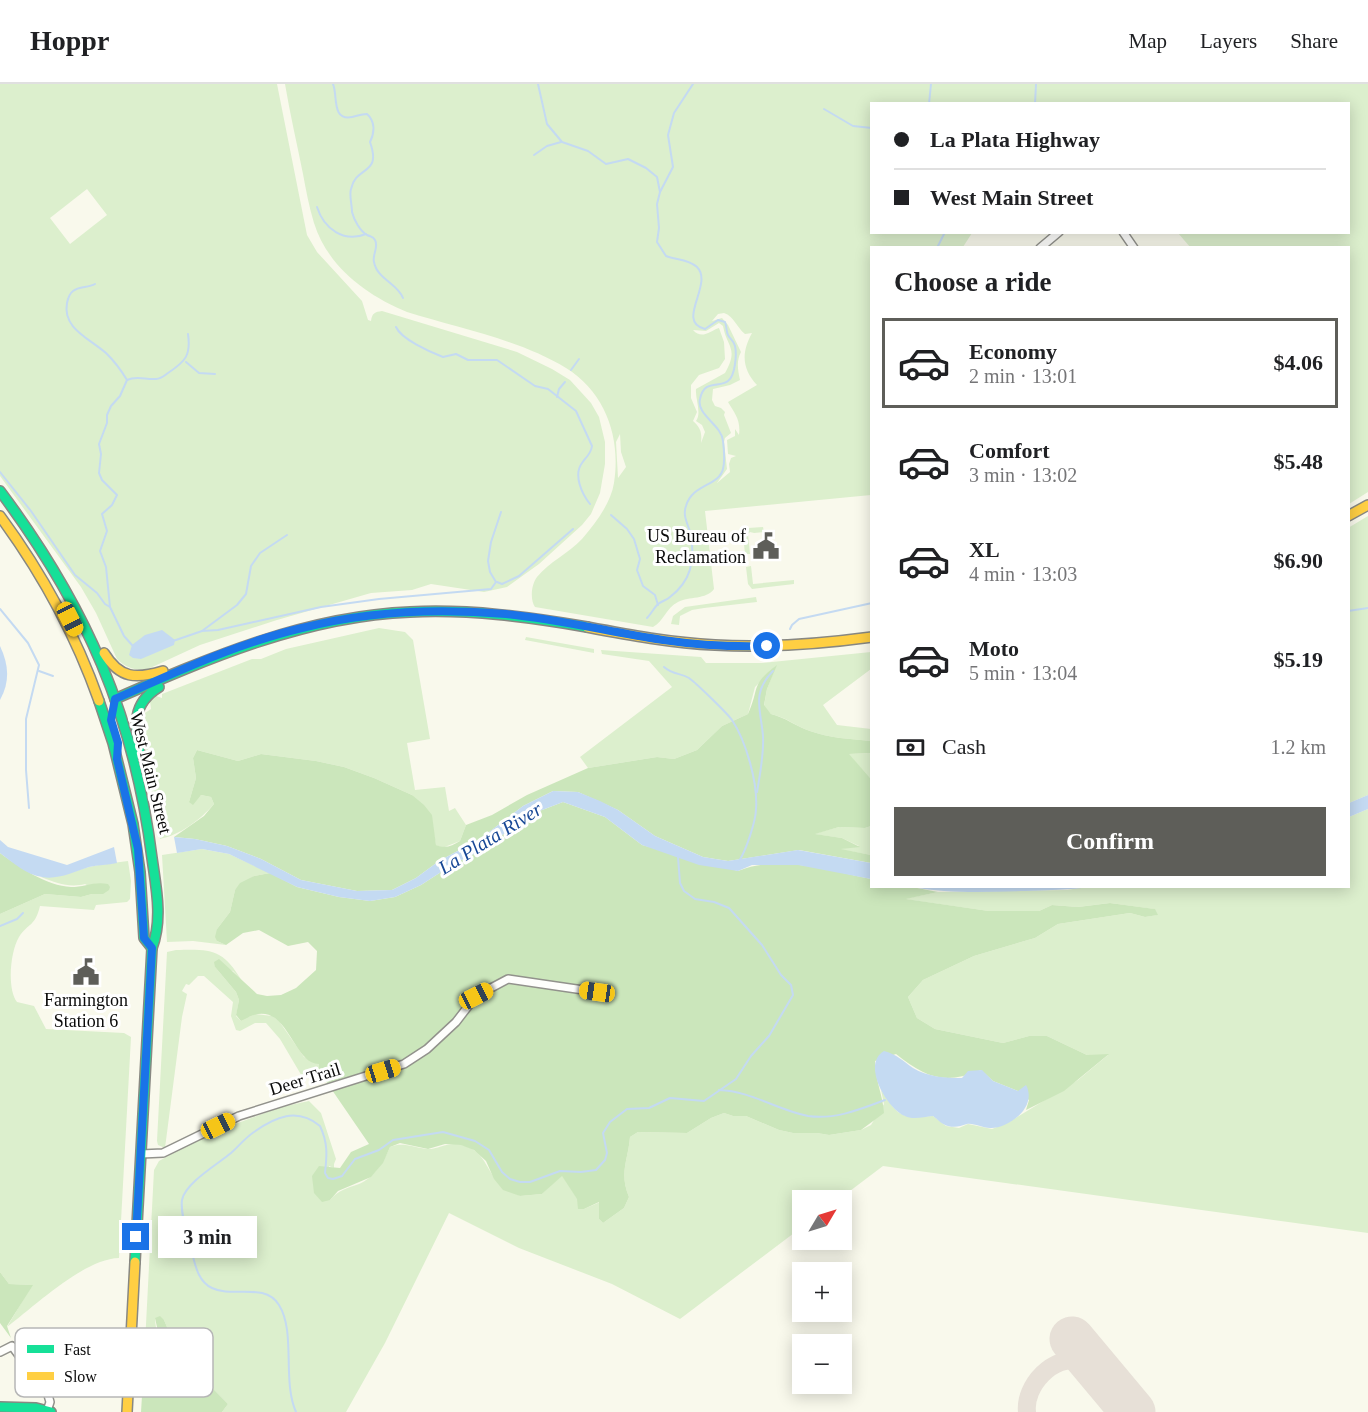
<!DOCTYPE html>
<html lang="en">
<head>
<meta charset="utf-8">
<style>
	body { margin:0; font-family:"Times New Roman",serif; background:#f2f2f2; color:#202124; height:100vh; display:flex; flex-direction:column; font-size:22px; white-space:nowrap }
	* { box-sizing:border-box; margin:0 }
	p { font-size:20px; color:#757577 }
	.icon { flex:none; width:33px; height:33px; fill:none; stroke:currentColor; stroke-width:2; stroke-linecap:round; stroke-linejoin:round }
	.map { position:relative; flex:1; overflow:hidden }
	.panel { position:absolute; left:870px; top:162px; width:480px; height:642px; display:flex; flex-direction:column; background:#fff; border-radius:0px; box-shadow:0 3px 15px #0003 }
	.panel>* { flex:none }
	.banner { position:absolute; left:870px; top:18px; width:480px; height:132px; border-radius:0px; box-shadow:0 3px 15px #0003; display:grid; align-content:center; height:132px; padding:0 24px; background:#fff }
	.needle { width:39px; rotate:52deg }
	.tools { position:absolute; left:792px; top:1106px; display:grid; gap:12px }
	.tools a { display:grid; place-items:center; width:60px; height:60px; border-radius:0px; background:#fff; box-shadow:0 3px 15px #0003; font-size:30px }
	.end { position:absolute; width:27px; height:27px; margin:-14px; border:8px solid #1a73e8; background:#fff; box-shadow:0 0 0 3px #fff }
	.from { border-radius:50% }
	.bubble { position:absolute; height:42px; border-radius:0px; background:#fff; box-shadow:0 3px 15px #0003; font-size:20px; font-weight:700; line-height:42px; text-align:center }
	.car { position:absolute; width:18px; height:36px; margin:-18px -9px; border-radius:8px; box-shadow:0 0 4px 2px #0007; background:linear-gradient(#f5c518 24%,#345 0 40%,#f5c518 0 76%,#345 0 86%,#f5c518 0) }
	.banner b { display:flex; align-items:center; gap:21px; height:57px; font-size:22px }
	.banner b+b { border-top:2px solid #e0e0e0 }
	.banner i { width:15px; height:15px; background:#202124 }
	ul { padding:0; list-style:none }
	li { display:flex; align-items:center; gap:18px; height:90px; margin:0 12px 9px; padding:0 12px; border:3px solid transparent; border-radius:0px }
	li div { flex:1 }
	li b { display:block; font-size:22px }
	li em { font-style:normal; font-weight:700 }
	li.current { border-color:#5e5e59 }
	li>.icon { width:54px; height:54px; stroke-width:1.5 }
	h2 { padding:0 24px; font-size:27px; line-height:72px }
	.pay { display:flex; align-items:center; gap:15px; height:66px; padding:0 24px; font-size:22px }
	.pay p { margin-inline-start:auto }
	.primary-button { display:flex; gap:12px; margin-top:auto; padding:12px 24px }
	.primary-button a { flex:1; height:69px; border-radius:0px; background:#5e5e59; color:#fff; font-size:24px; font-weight:700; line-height:69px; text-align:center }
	header { display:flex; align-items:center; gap:36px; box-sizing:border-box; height:84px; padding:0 30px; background:#fff; border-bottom:2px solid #e0e0e0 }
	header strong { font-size:28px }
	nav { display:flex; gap:33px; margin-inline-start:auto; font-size:21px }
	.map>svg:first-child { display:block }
</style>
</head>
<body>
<header>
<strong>Hoppr</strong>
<nav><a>Map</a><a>Layers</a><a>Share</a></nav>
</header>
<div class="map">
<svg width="1368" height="1328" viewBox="0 0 1368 1328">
	<rect width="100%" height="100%" fill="#f9f9ec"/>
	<g fill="#dcefcd" fill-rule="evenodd">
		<path d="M0 0H277L307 151 317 168 362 217 368 236 371 237C372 229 375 228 382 227L517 268 552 285 570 296 591 319 599 333 605 358V380L600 409 591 430 582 441 539 480 507 503 484 508 431 500 412 506 371 509 277 536 200 561 148 585C136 587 126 584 117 575L96 529 81 503 0 392ZM87 105 107 131 70 160 50 134Z"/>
		<path d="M285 0H1368V408L1349 420 1348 164 1190 163 1178 149 1348 148V20H872V148L972 149 963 163 872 164 871 411 705 427 714 505C706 516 689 512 678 518 666 524 664 537 653 543L535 523C530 516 531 501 537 493 549 478 569 469 582 455 595 440 611 419 614 399 621 354 606 309 566 284 521 256 458 244 407 228 366 211 328 183 314 139 309 123 306 106 303 90 297 60 290 30 285 0ZM724 229C734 232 737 244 745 250L752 249C741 269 742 285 757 301L728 318C735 330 741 336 739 351L735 345V352L727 356 728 370 736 372 731 374 729 380 730 388 717 399 727 385 724 358 725 354 731 349 724 331 725 328 721 324 715 322 712 316 713 305 730 301 740 296C738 287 736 277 741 268L728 241 722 234 712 237 718 230ZM719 239 723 242C727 264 739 264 725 289L696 305C695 315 702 329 696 337L702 341 705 348 701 359C702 349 701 344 693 337L697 328 691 314V301L699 291 719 284 725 275 724 258 719 244C710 247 702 256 693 246L706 247ZM620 350 621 368 626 383 618 394 616 358Z"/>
		<polygon points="1368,432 1368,711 1349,719 1348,444"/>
		<polygon points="763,443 764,448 754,449 750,448 748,450 750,470 745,470 743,450 748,444"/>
		<polygon points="751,482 753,500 794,496 794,500 752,505 748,500 746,483"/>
		<polygon points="756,513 757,518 704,524 692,526 680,532 679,541 671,540 673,532 685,523"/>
		<path d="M379 544 405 548 413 556 430 655 407 659 415 706 445 703 449 727 455 724 466 741 460 757 442 764 436 761 434 751 412 711 374 694 344 683 316 677 261 670 238 677 197 666 193 674 196 694 189 718 201 711 211 713 214 720C200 736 180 751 160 755L141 644 145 629 151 625 150 617 156 612 162 614V610L252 575H261L286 565Z"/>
		<polygon points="526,553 594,565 594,569 525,556"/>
		<path d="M601 566 701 573 706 579H762L871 568V585L823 621 837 641 871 645V657C851 655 829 654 810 647 795 642 788 634 771 630L764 622 767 605 776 582 755 603 748 630 722 642 697 666 674 675 657 673 588 684 580 673 672 603 649 577 602 570Z"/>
		<polygon points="871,669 871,695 848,670"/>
		<path d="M1368 725V1149L883 1082 838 1116H802V1143L680 1235 612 1200 519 1164 449 1129 385 1259 346 1328H222L228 1320 178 1269 164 1236 155 1234C156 1262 171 1257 144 1279L154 1086 159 1077 206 1051 281 1023 309 1017 321 1029 336 1075 334 1080V1084L329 1082 330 1116C339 1106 347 1104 359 1100 374 1094 384 1077 390 1063 403 1058 412 1063 426 1065 438 1066 448 1057 462 1061 482 1066 484 1079 494 1093 499 1101 512 1107 520 1112L542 1110 562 1091 584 1125 600 1118 599 1135 603 1139 624 1124 629 1113C619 1089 628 1077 630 1053L638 1048 687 1049 711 1034 724 1029 733 1032H746L779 1046 793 1049H817L829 1051 861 1046 871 1041 884 1020 881 1006C900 1034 900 1034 933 1032L946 1042 959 1044 968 1040 992 1045 1009 1038 1078 996 1108 971H1087L1047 952H1029L1003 959 935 945 917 934 908 913 923 896 974 872 1035 854 1058 840 1130 829 1145 833 1157 831 1154 825 1110 819 1078 823 1052 821 1039 827H989L904 815 938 808 1067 806 1091 802H1348L1349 733Z"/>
		<polygon points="871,742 871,771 838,765 859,762 842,754 813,750 839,743 865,744"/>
		<polygon points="202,765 229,770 270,789 254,792 235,806 230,828 217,845 217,857 226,861 193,857 167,858 162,771"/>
		<path d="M128 777 131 797 130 815 127 818 96 821 94 826 40 822C35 843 28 839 19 853 10 868 7 905 17 918L34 922 46 945 124 949 131 953 119 1174C84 1175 36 1221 7 1243L32 1201 9 1200 0 1188V830L45 810 81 813 92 810H103L85 800C69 804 57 799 41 793 61 793 71 788 89 783 102 780 115 779 128 777Z"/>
		<path d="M176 866C212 865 223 865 242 897L233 887 215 883 236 908 239 916 236 932 241 937 255 930 272 932 279 937 304 973 319 979V987L303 994 280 955 266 939H255L240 947 236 946 231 932 233 918 204 892H198L189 901 186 900 182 907 187 910 182 933 165 1064 158 1061 157 1057 167 868Z"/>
	</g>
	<g fill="#cbe6bb">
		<path d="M777 581 767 605 764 621 771 630C787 634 795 642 810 647 829 654 851 655 871 657V669L849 670 871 695V742L865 744 839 743 815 750 842 754 860 763 841 765 871 771V779L799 766 728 777 703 773 655 752 618 726 578 708 553 707 523 722 480 755 439 777 416 794 392 806 357 807 301 796 261 775 227 762 195 755 174 753 204 732 214 720 211 713 201 711 193 721 189 718 196 694 193 674 197 666 238 677 261 670 316 677 344 683 374 694 412 711 424 721 432 731 436 761C445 765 452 762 460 757L466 741 492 731 527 711 588 684 657 673 674 675 697 666 722 642 748 630C760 604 750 601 777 581Z"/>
		<path d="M563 718 605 733 642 761 738 787C779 770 830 787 871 795L872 802 912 803 938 808 906 815 989 827H1039L1052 821 1078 823 1110 819 1155 825 1158 831 1145 833 1130 829 1058 840 1035 854 974 872 923 896 908 913 917 934 935 945 1003 959 1029 952H1047L1087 971 1109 970 1064 1007 1026 1026 1029 1016 1018 1007 993 997 981 986C945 1001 926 994 896 970L875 977C875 996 883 1011 884 1029L861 1046 829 1051 817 1049H793L779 1046 746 1032H733L724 1029 711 1034 687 1049 638 1048 630 1053C628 1077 619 1089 629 1113L624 1124 603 1139 599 1135V1118L584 1125H578L577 1115 562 1092 542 1110 520 1112 503 1106 494 1095 486 1077 474 1066 461 1061 445 1060 428 1065 400 1059 390 1063 383 1079 371 1093 338 1107 330 1116 322 1118 314 1109 312 1092 319 1082 340 1084 351 1068 369 1060 319 987V980C293 980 289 921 254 931 250 932 246 935 241 937L236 931 239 916 236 908 215 883 214 878 219 875 257 910 267 912 281 911 296 904 316 886 317 867 308 858 288 862 259 846 243 849 226 861 217 857 215 853 217 845 230 828 235 806 240 799 254 792 270 789 297 803 339 813 370 817 395 813 421 801 455 779 474 770 497 755 529 731Z"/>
		<path d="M0 769C19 783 47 802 71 803 84 803 95 797 108 800L110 803 109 806 103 810H92L81 813 45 810 0 830Z"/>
		<polygon points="0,1188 9,1200 33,1201 7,1242 11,1254 0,1239"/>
		<polygon points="160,1232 164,1236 178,1269 228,1320 222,1328 141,1328 144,1279 158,1268 161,1261 155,1234"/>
	</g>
	<g fill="#c4daf2">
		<polygon points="162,546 175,556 174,561 141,575 133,574 129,571 132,561 145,551"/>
		<path d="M0 562C9 581 10 598 0 616Z"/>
		<polygon points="553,707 578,708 600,717 618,726 655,752 703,773 728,777 798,766 871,779 871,795 798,781 752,781 738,787 699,781 642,761 605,733 563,718 529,731 497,755 474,770 455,779 421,801 395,813 370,817 339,813 297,803 229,770 202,765 177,769 174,753 195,755 227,762 261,775 301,796 357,807 392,806 416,794 439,777 480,755 523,722"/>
		<polygon points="1368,711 1368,725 1349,733 1349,719"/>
		<path d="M0 756 8 763 67 781 114 763 117 779C108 781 98 781 89 783 73 788 58 796 42 793 27 791 12 778 0 769Z"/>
		<path d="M912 803H1091C1069 806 1047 806 1025 807 987 808 950 810 912 803Z"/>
		<path d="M884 967C896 970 903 977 913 984 927 993 946 994 962 994L968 987 982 986 993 997 1018 1007 1026 1001C1038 1023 1008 1045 990 1044 982 1044 974 1039 967 1040 960 1042 956 1044 948 1042 943 1041 938 1036 933 1032 924 1033 912 1036 905 1032 887 1025 861 980 884 967Z"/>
	</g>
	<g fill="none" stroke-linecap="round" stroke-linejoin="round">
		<g stroke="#c4daf2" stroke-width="2">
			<path d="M333 0C338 11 331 37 352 33 357 32 361 30 367 30 375 37 375 48 370 58 382 92 356 81 351 105 349 111 352 121 352 128 354 136 360 147 367 151 371 153 373 152 375 156 379 163 372 171 374 178 377 195 398 200 403 214"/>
			<polyline points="538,0 547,40 562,58 588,67 606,80 628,75 646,84 657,93 660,108"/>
			<polyline points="929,20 931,0"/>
			<polyline points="1035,20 1036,0"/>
			<polyline points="824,25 853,42 872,44"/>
			<polyline points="534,71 547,62 561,58"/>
			<path d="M317 123C324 145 344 159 366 150"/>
			<polyline points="937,164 945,148"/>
			<path d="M95 200C88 204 79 202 73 207 69 210 68 214 67 219 62 245 91 255 107 270 115 278 121 286 127 296"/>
			<path d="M396 243C401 255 430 268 443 273L456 270 468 276H497L535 302 548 305 576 327 592 362C591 370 586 373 582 379 573 391 582 410 590 420"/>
			<polyline points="186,278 199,289 215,290"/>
			<polyline points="571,286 579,275"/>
			<polyline points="557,313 559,305 565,298"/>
			<polyline points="0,388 31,427 75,491 97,509 105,520 110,523"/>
			<polyline points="611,431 627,445 634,455 640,475 637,486 643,502 655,511 658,521"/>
			<polyline points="497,498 502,500 519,492 573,445"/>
			<polyline points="0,525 28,559 39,581 26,635 26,686 29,724"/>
			<polyline points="1348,527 1368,524"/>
			<path d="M647 534C651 530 654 524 658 520 662 517 667 516 670 513 691 497 695 477 691 452 689 441 682 433 686 422 692 400 719 402 723 385 725 377 724 365 723 357 722 341 696 331 700 315 704 295 719 304 728 297 735 292 737 271 735 262 734 257 730 255 728 251 726 247 727 243 725 238L718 236 705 245C675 238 714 200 697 183 688 175 676 176 666 172L657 158 659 144 657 120 660 108 673 83 668 51 674 29 693 0"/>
			<polyline points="790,545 792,541 799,535 872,519"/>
			<polyline points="202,547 218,546 321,523 379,515 491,505 496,498 490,488 488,477 491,458 501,428"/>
			<polyline points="173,557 202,547 237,521 246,510 251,482 260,469 287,451"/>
			<path d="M132 561 124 552 110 523 106 483 100 467 107 447 102 430 112 421 117 411 102 396 99 389 101 370 99 360 107 339V331L111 322 120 312 127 296C137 291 146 296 156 295 161 295 164 292 168 289 186 277 191 271 188 250"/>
			<path d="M664 583C673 591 681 589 689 594 696 599 727 629 732 636 746 657 758 699 756 725 756 736 746 767 739 777"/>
			<polyline points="39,587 53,592"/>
			<path d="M757 708C760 690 764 671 763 652 761 626 751 609 773 587"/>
			<polyline points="0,842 17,835 23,829"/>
			<path d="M719 1006C751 1007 777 1026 808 1032 835 1036 861 1025 885 1016"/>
			<path d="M296 1328C282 1297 296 1248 279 1221 265 1198 232 1214 212 1204 197 1197 195 1179 191 1165 188 1150 180 1131 182 1116 185 1099 218 1080 231 1069 239 1062 245 1054 254 1048 275 1033 297 1023 320 1042 328 1059 327 1071 325 1089L328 1094 333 1095 342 1092 355 1075 379 1066 393 1056 443 1048 475 1057 489 1066 502 1088 510 1095 520 1098H530L560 1087 581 1088 596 1086 605 1076 607 1069 603 1049 610 1038 627 1025 649 1024 670 1014 704 1017 736 995 751 972 769 952 793 911 791 901 781 891 762 861 729 824 714 818 695 815 684 807 680 799 678 773"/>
		</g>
		<path stroke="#e7e0d7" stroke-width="18" d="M1027 1328C1024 1302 1053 1270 1081 1277 1090 1279 1097 1287 1104 1292"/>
		<polyline stroke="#e7e0d7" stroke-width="45" points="1072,1255 1133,1328"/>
		<defs>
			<g id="street">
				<polyline points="1123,148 1134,164"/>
				<polyline points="1040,164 1059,148"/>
				<polyline points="141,1070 163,1069 239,1032 404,980 427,965 456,938 476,912 508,895 597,908"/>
				<polyline points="0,1268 12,1262 48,1311 50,1318 47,1327"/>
			</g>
			<g id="fast">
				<path d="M0 407C86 522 134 631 152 774 156 803 163 835 152 864L135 1178"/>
				<path d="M115 615C209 574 306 532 410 528 470 525 528 533 587 543"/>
				<polyline points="99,617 113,659 133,740 140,788 144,854 152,864"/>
				<path d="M140 670C135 642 131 620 159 603"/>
				<polyline points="0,1323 36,1324 51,1328"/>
			</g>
			<g id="slow">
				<path d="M0 432C42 489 75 549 99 617"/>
				<polyline points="1348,432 1368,421"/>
				<path d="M587 543C629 551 672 559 715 561 768 564 820 560 872 553"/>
				<path d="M104 569C120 595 136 595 163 587"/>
				<polyline points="127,1328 135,1178"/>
			</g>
		</defs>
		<use href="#street" stroke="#92928c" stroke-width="10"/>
		<use href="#fast" stroke="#888882" stroke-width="12"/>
		<use href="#slow" stroke="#888882" stroke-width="12"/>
		<use href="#street" stroke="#fefefc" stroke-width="7"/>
		<use href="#fast" stroke="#16e098" stroke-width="9"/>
		<use href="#slow" stroke="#ffcf43" stroke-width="9"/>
	</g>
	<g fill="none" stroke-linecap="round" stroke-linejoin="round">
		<path stroke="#1a73e8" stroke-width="8" d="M136 1153 152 864 144 854 138 765 117 675 118 659 111 636 115 615C176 588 238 559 302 544 368 527 438 524 506 530 558 535 610 548 663 556 697 561 732 563 767 562"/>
	</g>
	<defs>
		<symbol id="civic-bare" viewBox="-9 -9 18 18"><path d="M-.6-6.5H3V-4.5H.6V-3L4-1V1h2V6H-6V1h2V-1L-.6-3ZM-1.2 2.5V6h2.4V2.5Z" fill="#5e5e59" stroke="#fff" stroke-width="2.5" paint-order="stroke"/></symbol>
	</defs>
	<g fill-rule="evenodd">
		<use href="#civic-bare" x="747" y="443" width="38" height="38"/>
		<use href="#civic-bare" x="67" y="869" width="38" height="38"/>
	</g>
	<g text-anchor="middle" stroke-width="6" stroke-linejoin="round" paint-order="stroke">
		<g font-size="18" fill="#0a0a0a" stroke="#fff" text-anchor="end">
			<text x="746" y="458">US Bureau of<tspan x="746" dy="21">Reclamation</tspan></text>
			<text x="86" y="922" text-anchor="middle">Farmington<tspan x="86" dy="21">Station 6</tspan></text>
		</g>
		<g font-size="18" fill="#0a0a0a" stroke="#fff">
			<text transform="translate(151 689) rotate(76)" y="6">West Main Street</text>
			<text transform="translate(305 995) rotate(-17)" y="6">Deer Trail</text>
		</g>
		<g font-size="20" font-style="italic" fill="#184896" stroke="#fff">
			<text transform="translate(490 754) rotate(-32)" y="7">La Plata River</text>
		</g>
	</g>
	<rect x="15" y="1244" width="198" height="69" rx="9" fill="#fff" stroke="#b6b6b6" stroke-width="1.5"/>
	<rect x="27" y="1261" width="27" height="8" fill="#16e098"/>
	<rect x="27" y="1288" width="27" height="8" fill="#ffcf43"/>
	<g font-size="16" fill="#0a0a0a">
		<text x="64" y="1271">Fast</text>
		<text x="64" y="1298">Slow</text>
	</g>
</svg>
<div class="tools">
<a><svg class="needle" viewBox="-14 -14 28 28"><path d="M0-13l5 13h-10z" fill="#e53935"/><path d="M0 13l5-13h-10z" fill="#757577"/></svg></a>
<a>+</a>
<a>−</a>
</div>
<i class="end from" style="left:767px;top:562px"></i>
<i class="end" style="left:136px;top:1153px"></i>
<div class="bubble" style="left:158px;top:1132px;width:99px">3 min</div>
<i class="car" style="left:70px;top:535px;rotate:153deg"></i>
<i class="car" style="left:597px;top:908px;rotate:278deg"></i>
<i class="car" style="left:476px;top:912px;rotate:63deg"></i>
<i class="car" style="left:383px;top:987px;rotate:73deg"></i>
<i class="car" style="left:218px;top:1042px;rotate:64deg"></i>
<div class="banner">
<b><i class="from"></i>La Plata Highway</b>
<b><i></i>West Main Street</b>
</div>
<section class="panel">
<h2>Choose a ride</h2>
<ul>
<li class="current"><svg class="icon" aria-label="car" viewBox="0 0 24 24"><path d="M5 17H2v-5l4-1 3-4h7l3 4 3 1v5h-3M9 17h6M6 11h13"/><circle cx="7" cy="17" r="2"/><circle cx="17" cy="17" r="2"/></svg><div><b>Economy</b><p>2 min · 13:01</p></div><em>$4.06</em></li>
<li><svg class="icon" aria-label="car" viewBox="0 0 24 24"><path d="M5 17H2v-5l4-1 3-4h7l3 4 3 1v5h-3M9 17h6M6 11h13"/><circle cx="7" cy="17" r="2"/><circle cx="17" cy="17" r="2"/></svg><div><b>Comfort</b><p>3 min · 13:02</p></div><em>$5.48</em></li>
<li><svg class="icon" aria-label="car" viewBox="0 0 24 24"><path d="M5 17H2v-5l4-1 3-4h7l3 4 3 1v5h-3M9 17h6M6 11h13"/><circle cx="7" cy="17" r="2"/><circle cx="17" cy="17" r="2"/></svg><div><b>XL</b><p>4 min · 13:03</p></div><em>$6.90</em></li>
<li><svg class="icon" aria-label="car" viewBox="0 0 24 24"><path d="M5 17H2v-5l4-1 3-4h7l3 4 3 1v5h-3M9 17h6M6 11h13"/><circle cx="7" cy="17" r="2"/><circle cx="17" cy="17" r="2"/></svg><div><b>Moto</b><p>5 min · 13:04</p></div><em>$5.19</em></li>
</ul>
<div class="pay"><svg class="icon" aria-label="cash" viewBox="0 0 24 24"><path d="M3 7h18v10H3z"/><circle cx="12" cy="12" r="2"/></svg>Cash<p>1.2 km</p></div>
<div class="primary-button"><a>Confirm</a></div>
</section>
</div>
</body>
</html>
